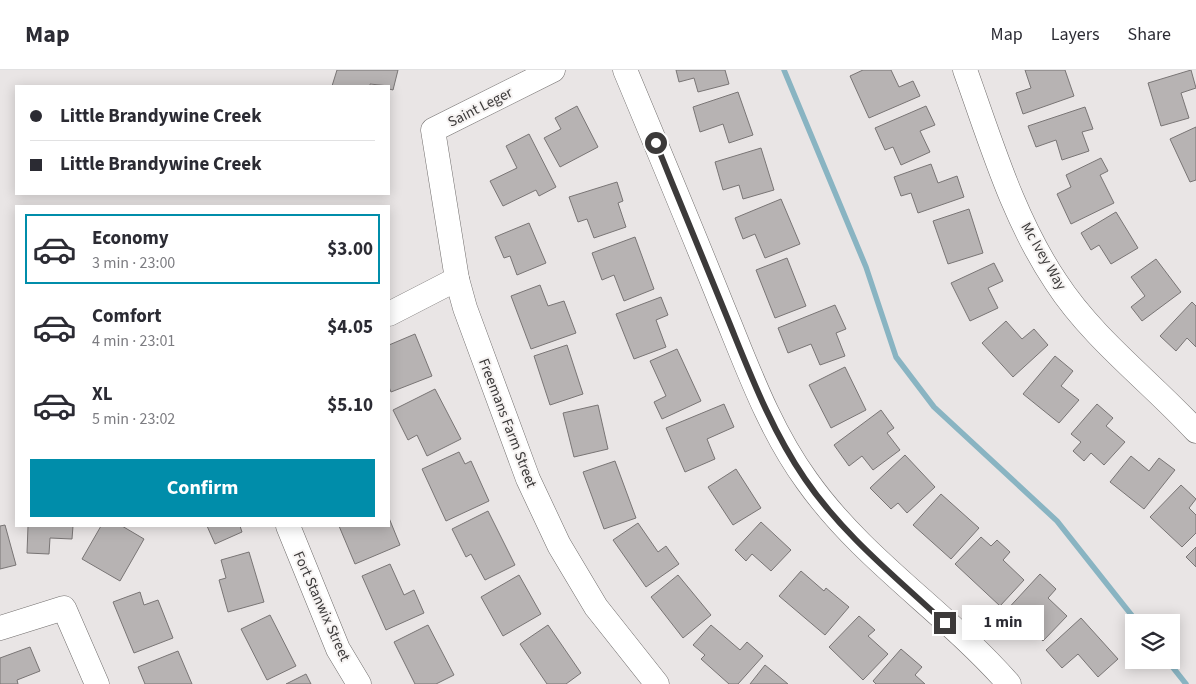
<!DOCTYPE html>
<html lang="en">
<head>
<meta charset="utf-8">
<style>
	body { margin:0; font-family:"Source Sans 3",sans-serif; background:#f2f2f3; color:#2b2b33; height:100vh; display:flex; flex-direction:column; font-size:19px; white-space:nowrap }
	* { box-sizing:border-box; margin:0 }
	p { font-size:16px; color:#7c7c81 }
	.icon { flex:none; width:28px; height:28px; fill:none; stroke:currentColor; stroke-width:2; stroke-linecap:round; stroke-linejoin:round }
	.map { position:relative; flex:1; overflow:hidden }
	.sheet { position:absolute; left:15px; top:135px; width:375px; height:322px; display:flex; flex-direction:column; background:#fff; border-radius:0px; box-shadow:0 2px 12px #0003 }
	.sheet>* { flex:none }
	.guide { position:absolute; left:15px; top:15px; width:375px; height:110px; border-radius:0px; box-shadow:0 2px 12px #0003; display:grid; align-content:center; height:110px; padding:0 15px; background:#fff }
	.controls { position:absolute; left:1125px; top:544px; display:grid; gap:10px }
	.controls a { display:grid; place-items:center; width:55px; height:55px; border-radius:0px; background:#fff; box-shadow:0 2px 12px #0003; font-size:25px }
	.end { position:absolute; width:22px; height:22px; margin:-11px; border:6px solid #3c3a3a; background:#fff; box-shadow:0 0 0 2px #fff }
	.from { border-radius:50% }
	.bubble { position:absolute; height:35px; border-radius:0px; background:#fff; box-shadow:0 2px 12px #0003; font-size:16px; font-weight:700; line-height:35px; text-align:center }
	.guide b { display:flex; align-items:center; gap:18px; height:48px; font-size:19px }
	.guide b+b { border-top:1px solid #e1e1e2 }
	.guide i { width:12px; height:12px; background:#2b2b33 }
	ul { padding:9px 0 0; list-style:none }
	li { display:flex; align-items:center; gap:15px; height:70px; margin:0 10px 8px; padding:0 5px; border:2px solid transparent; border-radius:0px }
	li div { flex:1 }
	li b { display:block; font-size:19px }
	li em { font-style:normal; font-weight:700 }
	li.active { border-color:#008daa }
	li>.icon { width:45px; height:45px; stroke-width:1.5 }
	.button { display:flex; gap:10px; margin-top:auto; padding:10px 15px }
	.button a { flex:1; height:58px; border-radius:0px; background:#008daa; color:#fff; font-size:20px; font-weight:700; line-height:58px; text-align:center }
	header { display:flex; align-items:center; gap:30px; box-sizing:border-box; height:70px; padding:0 25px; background:#fff; border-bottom:1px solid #e1e1e2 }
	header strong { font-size:24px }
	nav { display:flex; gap:28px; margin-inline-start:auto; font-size:18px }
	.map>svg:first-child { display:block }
</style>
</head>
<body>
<header>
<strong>Map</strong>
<nav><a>Map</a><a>Layers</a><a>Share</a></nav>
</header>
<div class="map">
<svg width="1196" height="614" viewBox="0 0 1196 614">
	<rect width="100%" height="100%" fill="#e9e5e5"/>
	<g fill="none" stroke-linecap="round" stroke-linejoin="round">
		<g stroke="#89b4c2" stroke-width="5.5">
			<polyline points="784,0 866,197 896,287 934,337 1057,451 1137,552"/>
			<polyline points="1167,590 1186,614"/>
		</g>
	</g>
	<g fill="#b7b3b3" stroke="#797575">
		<polygon points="337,0 398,0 393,20 389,19 389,16 370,14 370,16 332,16"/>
		<polygon points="676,0 725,0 729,14 698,22 694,8 679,12"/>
		<polygon points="863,0 891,0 899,17 913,11 920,26 869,48 850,6"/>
		<polygon points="1025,0 1065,0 1074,26 1023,44 1016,23 1031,18"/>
		<polygon points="1191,0 1196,18 1181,23 1189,48 1161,56 1148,13"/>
		<polygon points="738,22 753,65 729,73 723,54 700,62 693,37"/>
		<polygon points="577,36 598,77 560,97 544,68 561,59 555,48"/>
		<polygon points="926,36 935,55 920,61 930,82 901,95 893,77 885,80 875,58"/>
		<polygon points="1085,37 1093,59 1082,62 1089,81 1062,90 1056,70 1036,77 1028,56"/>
		<polygon points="1196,57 1196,110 1190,112 1170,69"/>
		<polygon points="529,64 556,117 539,126 536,120 503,136 490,111 517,98 506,76"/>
		<polygon points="761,78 774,120 743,129 739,115 723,120 715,92"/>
		<polygon points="1101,88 1108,101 1100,105 1114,133 1071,154 1057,124 1071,117 1066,105"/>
		<polygon points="931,94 938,113 957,106 964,127 918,143 911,123 901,126 894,107"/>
		<polygon points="617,112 623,131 618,133 626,157 594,168 587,149 578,152 569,127"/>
		<polygon points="781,129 800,174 765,188 755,164 743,169 735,148"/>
		<polygon points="969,139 983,183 948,194 933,151"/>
		<polygon points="1116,142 1138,178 1111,194 1099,175 1091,180 1081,163"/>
		<polygon points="529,153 546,193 517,205 510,186 504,188 495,167"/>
		<polygon points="635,167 654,219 624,231 614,205 602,210 592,183"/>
		<polygon points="787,188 806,236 775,248 756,200"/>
		<polygon points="1156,189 1181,222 1142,251 1131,237 1145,226 1131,207"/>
		<polygon points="994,193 1003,211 988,218 998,238 970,251 951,213"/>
		<polygon points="540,215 548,236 564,231 576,263 531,279 511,226"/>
		<polygon points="661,227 668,245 656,250 666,277 634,289 616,244"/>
		<polygon points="1192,232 1196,236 1196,277 1187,268 1176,281 1160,266"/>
		<polygon points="835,235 846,259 836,263 845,286 820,295 811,274 788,283 778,258"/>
		<polygon points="1006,251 1022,269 1034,259 1048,275 1013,307 982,273"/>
		<polygon points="415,264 432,306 391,322 389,317 389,275"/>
		<polygon points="567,275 583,324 550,335 534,286"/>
		<polygon points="677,279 701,331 662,349 654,332 666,326 650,291"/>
		<polygon points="1055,286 1073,301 1061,316 1079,330 1059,353 1023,324"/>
		<polygon points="845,297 866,340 831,358 809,315"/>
		<polygon points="435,319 461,369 427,386 417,365 408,370 393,340"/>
		<polygon points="724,334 734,357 707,369 715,389 685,402 666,358"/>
		<polygon points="1097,334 1113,348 1106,356 1125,372 1104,395 1091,383 1084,391 1073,381 1081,372 1071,364"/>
		<polygon points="598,335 608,379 574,387 563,343"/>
		<polygon points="881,340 894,358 887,363 900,380 873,400 862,386 849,396 834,375"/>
		<polygon points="459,382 465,394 471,391 489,431 446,451 422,399"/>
		<polygon points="905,385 935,417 907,443 898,433 891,439 870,418"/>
		<polygon points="1131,386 1149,401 1159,388 1175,400 1144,439 1110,412"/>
		<polygon points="615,391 636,448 604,459 583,402"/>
		<polygon points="736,399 761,438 733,455 708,417"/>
		<polygon points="1181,415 1196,429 1189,438 1196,445 1196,463 1182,477 1150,447"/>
		<polygon points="941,424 979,458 951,489 913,455"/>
		<polygon points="488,441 515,495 485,510 471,484 466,487 452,459"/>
		<polygon points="389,448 400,475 355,494 339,456 389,456"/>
		<polygon points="761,452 791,480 771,501 752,484 746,491 735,480"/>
		<polygon points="638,453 658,482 666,476 679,494 646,517 613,470"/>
		<polygon points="5,455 16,495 0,499 0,456"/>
		<polygon points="28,456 73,456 72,469 50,468 49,484 27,483"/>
		<polygon points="101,456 122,456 144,469 120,511 82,489"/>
		<polygon points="207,456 240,456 242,462 215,474"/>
		<polygon points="981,467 991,476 997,470 1010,482 1003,490 1024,510 1000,536 955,494"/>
		<polygon points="1196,477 1196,497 1186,487"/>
		<polygon points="249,482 264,532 228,542 219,510 226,508 221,490"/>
		<polygon points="390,494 404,525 414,520 424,543 386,560 362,506"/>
		<polygon points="801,501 824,521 826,518 849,537 825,565 779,526"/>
		<polygon points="1040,504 1056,519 1048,528 1067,546 1043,571 1026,555 1022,560 1004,543"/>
		<polygon points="519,505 541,544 503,566 481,527"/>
		<polygon points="678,505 711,545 683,568 651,527"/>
		<polygon points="140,522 144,535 158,530 173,568 134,583 113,532"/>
		<polygon points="270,545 296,596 267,610 241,559"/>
		<polygon points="859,546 875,560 868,566 888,584 863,610 829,577"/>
		<polygon points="1081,548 1118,589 1098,607 1078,584 1062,598 1046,580"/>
		<polygon points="428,555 454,605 436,614 415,614 394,572"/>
		<polygon points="548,555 581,603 566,614 547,614 520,574"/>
		<polygon points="711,555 740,580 747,572 763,586 738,614 729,614 701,589 705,585 693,575"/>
		<polygon points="30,577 40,601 17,610 18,614 0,614 0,588"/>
		<polygon points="901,579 922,597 915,605 925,614 876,614 873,611"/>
		<polygon points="178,581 192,614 145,614 138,597"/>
		<polygon points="765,595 788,614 750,614"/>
		<polygon points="306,604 311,614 286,614"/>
	</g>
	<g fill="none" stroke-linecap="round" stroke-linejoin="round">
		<defs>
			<g id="minor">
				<polyline points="553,0 433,60 457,209 465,238 528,409 559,475 596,537 657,614"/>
				<path d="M625 0C658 79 691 158 723 238 747 296 769 359 807 411 863 490 946 542 1009 614"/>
				<path d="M965 0C991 72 1013 148 1056 212 1093 269 1150 311 1196 361"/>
				<polyline points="389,244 457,209"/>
				<polyline points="288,456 338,579 359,614"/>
				<polyline points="0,558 64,538 97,614"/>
			</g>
		</defs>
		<use href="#minor" stroke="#706d6c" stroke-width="25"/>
		<use href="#minor" stroke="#fff" stroke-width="24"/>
	</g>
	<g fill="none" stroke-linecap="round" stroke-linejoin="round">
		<path stroke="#3c3a3a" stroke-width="6" d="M656 73C680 133 705 193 729 252 751 306 772 361 805 409 843 465 897 508 945 553"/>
	</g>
	<g text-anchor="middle" stroke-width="4" stroke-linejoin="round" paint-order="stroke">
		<g font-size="15" fill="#3c3a3a" stroke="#f6f3f2">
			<text transform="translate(480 37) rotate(-27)" y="5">Saint Leger</text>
			<text transform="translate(1044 186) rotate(60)" y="5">Mc Ivey Way</text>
			<text transform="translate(508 353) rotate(69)" y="5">Freemans Farm Street</text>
			<text transform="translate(322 536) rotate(66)" y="5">Fort Stanwix Street</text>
		</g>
	</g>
</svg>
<div class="controls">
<a><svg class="icon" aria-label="layers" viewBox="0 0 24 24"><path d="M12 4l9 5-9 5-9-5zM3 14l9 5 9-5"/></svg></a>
</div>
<i class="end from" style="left:656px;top:73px"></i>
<i class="end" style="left:945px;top:553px"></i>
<div class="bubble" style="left:962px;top:535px;width:82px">1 min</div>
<div class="guide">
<b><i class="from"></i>Little Brandywine Creek</b>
<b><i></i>Little Brandywine Creek</b>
</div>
<section class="sheet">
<ul>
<li class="active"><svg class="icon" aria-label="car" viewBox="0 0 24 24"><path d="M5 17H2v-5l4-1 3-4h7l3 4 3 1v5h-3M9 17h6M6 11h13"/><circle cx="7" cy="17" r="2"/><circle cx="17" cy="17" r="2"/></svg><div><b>Economy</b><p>3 min · 23:00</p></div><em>$3.00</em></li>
<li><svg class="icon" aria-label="car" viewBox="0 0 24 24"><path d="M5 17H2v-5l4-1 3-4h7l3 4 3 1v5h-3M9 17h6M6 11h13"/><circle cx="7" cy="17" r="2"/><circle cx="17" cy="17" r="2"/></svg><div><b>Comfort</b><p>4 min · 23:01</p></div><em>$4.05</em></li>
<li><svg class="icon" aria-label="car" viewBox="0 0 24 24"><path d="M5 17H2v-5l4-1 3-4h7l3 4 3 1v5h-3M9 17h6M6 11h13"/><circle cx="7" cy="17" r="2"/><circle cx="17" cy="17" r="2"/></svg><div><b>XL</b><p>5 min · 23:02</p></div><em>$5.10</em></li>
</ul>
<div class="button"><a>Confirm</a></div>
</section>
</div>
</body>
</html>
